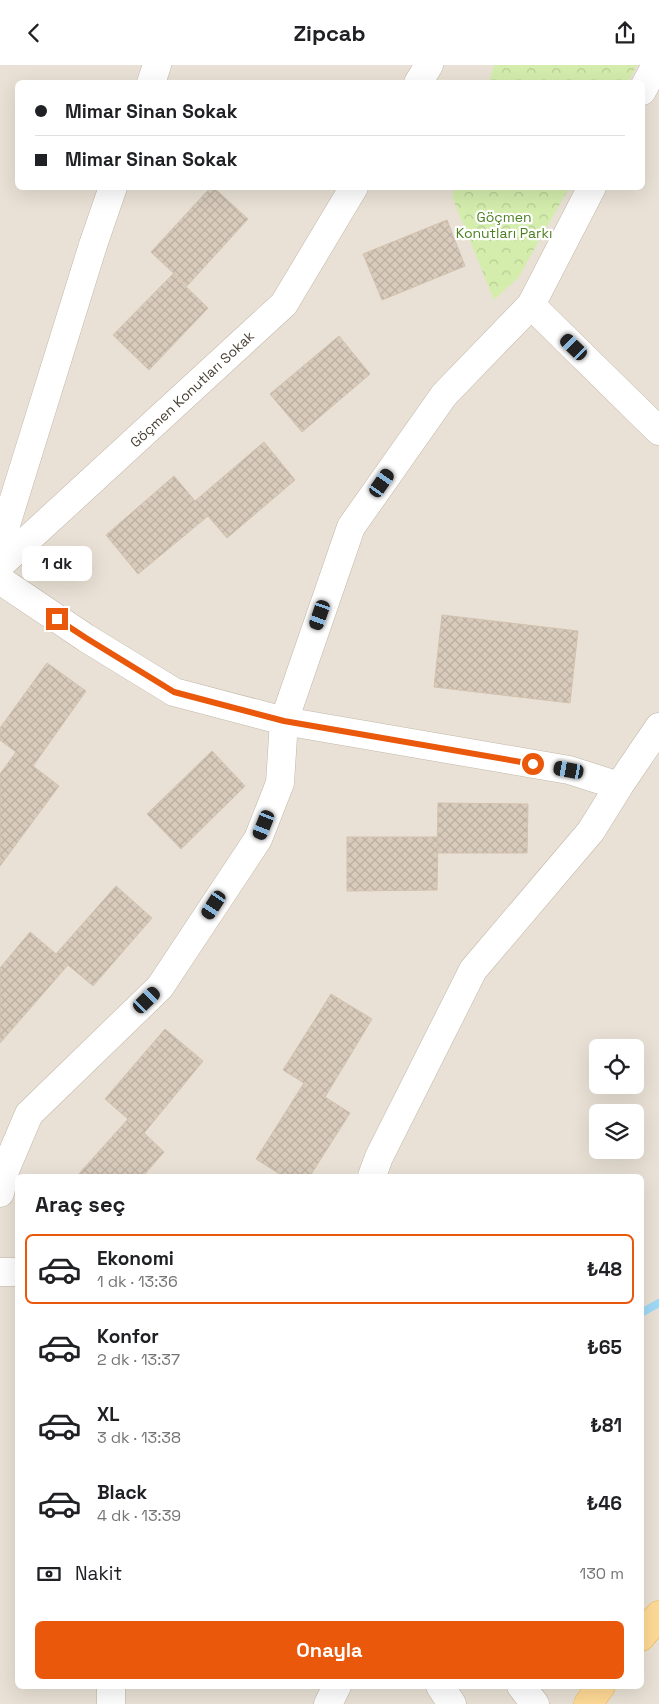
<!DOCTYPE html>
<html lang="tr">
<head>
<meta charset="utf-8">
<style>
	body { margin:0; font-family:"Space Grotesk",sans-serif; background:#f6f6f6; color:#202124; height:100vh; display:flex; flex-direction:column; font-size:19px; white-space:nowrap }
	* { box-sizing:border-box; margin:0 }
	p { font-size:16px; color:#757577 }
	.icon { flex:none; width:28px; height:28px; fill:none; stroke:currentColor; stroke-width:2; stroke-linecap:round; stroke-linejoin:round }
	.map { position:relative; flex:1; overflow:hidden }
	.drawer { position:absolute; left:15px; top:1109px; width:629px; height:515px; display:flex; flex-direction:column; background:#fff; border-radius:8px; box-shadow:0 5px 20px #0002 }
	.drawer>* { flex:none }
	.top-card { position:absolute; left:15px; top:15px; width:630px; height:110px; border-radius:8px; box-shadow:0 5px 20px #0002; display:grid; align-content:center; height:110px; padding:0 20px; background:#fff }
	.buttons { position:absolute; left:589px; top:974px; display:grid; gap:10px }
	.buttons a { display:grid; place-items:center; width:55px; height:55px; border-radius:8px; background:#fff; box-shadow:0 5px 20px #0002; font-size:25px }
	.end { position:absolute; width:22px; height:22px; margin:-11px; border:6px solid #ea580c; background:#fff; box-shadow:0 0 0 2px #fff }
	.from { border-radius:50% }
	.bubble { position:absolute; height:35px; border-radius:8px; background:#fff; box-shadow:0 5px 20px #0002; font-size:16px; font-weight:800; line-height:35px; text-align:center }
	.car { position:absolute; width:15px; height:30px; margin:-15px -8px; border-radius:6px; box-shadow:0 0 4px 1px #0007; background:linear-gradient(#222 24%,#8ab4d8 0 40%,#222 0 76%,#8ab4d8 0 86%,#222 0) }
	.top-card b { display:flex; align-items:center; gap:18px; height:48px; font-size:19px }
	.top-card b+b { border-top:1px solid #e0e0e0 }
	.top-card i { width:12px; height:12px; background:#202124 }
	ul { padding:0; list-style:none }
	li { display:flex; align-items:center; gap:15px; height:70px; margin:0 10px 8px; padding:0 10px; border:2px solid transparent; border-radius:8px }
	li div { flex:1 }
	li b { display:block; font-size:19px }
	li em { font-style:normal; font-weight:800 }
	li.active { border-color:#ea580c }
	li>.icon { width:45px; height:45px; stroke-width:1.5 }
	h2 { padding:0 20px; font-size:22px; line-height:60px }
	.pay { display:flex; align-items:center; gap:12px; height:55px; padding:0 20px; font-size:19px }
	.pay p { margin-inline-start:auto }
	.primary-button { display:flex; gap:10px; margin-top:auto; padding:10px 20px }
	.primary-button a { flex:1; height:58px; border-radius:8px; background:#ea580c; color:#fff; font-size:20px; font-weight:800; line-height:58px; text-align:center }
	header { display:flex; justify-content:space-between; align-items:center; height:65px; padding:0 20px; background:#fff; font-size:22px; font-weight:800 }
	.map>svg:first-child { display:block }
</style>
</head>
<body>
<header><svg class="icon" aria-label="back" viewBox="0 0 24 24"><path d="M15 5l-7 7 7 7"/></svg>Zipcab<svg class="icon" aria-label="share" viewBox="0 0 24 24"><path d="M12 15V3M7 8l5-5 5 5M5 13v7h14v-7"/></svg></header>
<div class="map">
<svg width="659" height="1639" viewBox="0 0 659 1639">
	<defs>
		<pattern id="forest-crowns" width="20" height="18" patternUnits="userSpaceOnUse" patternTransform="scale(1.25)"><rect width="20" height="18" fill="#d4edad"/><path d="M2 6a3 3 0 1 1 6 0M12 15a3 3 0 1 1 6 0" fill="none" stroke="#b8cc95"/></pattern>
		<pattern id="building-cross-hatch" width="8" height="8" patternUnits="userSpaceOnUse" patternTransform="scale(1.25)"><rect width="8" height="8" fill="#d8cbbc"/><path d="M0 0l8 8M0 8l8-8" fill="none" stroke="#bbafa2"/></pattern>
	</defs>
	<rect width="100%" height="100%" fill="#f5f0e7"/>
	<path fill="#e9e1d5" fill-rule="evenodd" d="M0 0H659V1639H0ZM18 18H642V122H18ZM598 982H635V1020H598ZM598 1048H635V1085H598ZM18 1111H641V1621H18Z"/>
	<g fill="url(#forest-crowns)">
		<polygon points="494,0 637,0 628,17 489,17"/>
		<polygon points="455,122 569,123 518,213 494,235 452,132"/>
	</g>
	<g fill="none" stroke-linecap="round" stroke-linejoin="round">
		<polyline stroke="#9fd9f6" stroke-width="8" points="641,1248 659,1238"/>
	</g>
	<g fill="url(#building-cross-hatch)" stroke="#d3c2ae">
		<polygon points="211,122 213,122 248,154 187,221 151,187"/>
		<polygon points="447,155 465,201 382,235 363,189"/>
		<polygon points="173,209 208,243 149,305 113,270"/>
		<polygon points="339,271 370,309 302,367 270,329"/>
		<polygon points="264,377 295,415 227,473 208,451 138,509 106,470 174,411 195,436"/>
		<polygon points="442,550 578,566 570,638 434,622"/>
		<polygon points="47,598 86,626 33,701 59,721 0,801 0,709 16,687 0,675 0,663"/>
		<polygon points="212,686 245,721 181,784 147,749"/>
		<polygon points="438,738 528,739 527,788 437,788"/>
		<polygon points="347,772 438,772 437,825 347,826"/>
		<polygon points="116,821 152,853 93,921 68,900 0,978 0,903 30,867 56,889"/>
		<polygon points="331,929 372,954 325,1032 350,1048 310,1111 283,1111 256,1094 304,1018 283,1005"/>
		<polygon points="165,964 203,996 144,1068 164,1087 143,1111 77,1111 128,1054 105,1034"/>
	</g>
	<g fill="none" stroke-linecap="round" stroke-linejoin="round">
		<defs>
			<g id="minor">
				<polyline points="151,18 157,0"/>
				<polyline points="418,18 429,0"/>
				<polyline points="642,26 656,0"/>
				<polyline points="531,240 659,366"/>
				<polyline points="0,479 93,180 113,122"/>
				<polyline points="0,500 284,239 354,122"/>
				<polyline points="0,515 86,573 174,627 284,656 569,705 619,721"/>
				<polyline points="372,1111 379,1092 473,905 591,766 619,721 659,662"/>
				<polyline points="0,1128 6,1103 29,1049 160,922 258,774 280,718 284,656 351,462 444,330 531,240 592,122"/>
				<polyline points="0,1207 18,1207"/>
				<polyline points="440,1621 452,1639"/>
				<polyline points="521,1621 535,1639"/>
				<polyline points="111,1639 111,1621"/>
				<polyline points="328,1639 337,1621"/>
			</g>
			<g id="major">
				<polyline points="641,1572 659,1550"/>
				<polyline points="588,1639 601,1621"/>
			</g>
		</defs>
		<use href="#minor" stroke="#c1b7a9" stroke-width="29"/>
		<use href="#major" stroke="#eeb85c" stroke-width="29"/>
		<use href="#minor" stroke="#fff" stroke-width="28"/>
		<use href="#major" stroke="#ffda96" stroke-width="28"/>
	</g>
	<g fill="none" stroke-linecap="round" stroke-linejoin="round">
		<polyline stroke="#ea580c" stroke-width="6" points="57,554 86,573 174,627 284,656 533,699"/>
	</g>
	<g text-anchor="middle" stroke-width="4.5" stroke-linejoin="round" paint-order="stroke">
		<g font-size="14" fill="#4d8023" stroke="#fff">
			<text x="504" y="157">Göçmen<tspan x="504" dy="16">Konutları Parkı</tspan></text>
		</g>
		<g font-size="14" fill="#494035" stroke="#fff">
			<text transform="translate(192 324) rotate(-43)" y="5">Göçmen Konutları Sokak</text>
		</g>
	</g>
</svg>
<div class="buttons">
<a><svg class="icon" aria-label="locate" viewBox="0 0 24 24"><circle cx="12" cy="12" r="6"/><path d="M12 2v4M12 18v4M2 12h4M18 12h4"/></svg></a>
<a><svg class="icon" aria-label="layers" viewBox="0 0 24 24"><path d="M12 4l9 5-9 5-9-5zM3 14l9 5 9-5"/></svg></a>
</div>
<i class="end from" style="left:533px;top:699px"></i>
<i class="end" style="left:57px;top:554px"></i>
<div class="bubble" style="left:22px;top:481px;width:70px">1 dk</div>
<i class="car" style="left:574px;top:282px;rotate:314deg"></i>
<i class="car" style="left:382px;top:418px;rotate:35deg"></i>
<i class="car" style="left:320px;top:550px;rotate:199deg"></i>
<i class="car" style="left:569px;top:705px;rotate:280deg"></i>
<i class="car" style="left:264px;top:760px;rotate:202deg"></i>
<i class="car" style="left:214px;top:840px;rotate:213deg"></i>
<i class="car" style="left:147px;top:935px;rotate:46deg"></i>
<div class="top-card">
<b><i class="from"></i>Mimar Sinan Sokak</b>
<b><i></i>Mimar Sinan Sokak</b>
</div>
<section class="drawer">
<h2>Araç seç</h2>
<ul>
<li class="active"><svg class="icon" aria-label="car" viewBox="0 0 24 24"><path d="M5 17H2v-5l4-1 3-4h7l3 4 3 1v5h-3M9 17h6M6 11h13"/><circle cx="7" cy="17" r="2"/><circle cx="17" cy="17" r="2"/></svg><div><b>Ekonomi</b><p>1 dk · 13:36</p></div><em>₺48</em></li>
<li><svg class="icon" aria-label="car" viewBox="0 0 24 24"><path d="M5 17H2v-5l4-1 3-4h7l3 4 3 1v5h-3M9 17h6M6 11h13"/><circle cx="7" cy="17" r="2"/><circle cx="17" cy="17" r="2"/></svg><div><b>Konfor</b><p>2 dk · 13:37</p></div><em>₺65</em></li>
<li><svg class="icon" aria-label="car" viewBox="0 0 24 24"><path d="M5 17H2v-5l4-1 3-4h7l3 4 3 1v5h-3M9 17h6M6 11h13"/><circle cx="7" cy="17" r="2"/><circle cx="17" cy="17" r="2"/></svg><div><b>XL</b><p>3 dk · 13:38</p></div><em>₺81</em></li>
<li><svg class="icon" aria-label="car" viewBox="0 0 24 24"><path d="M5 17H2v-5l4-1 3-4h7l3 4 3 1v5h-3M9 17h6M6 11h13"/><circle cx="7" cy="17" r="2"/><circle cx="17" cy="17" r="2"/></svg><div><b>Black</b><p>4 dk · 13:39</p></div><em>₺46</em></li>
</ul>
<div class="pay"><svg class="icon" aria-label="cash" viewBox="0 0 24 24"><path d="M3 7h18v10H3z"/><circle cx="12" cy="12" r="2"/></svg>Nakit<p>130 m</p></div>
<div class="primary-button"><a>Onayla</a></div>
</section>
</div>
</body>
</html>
